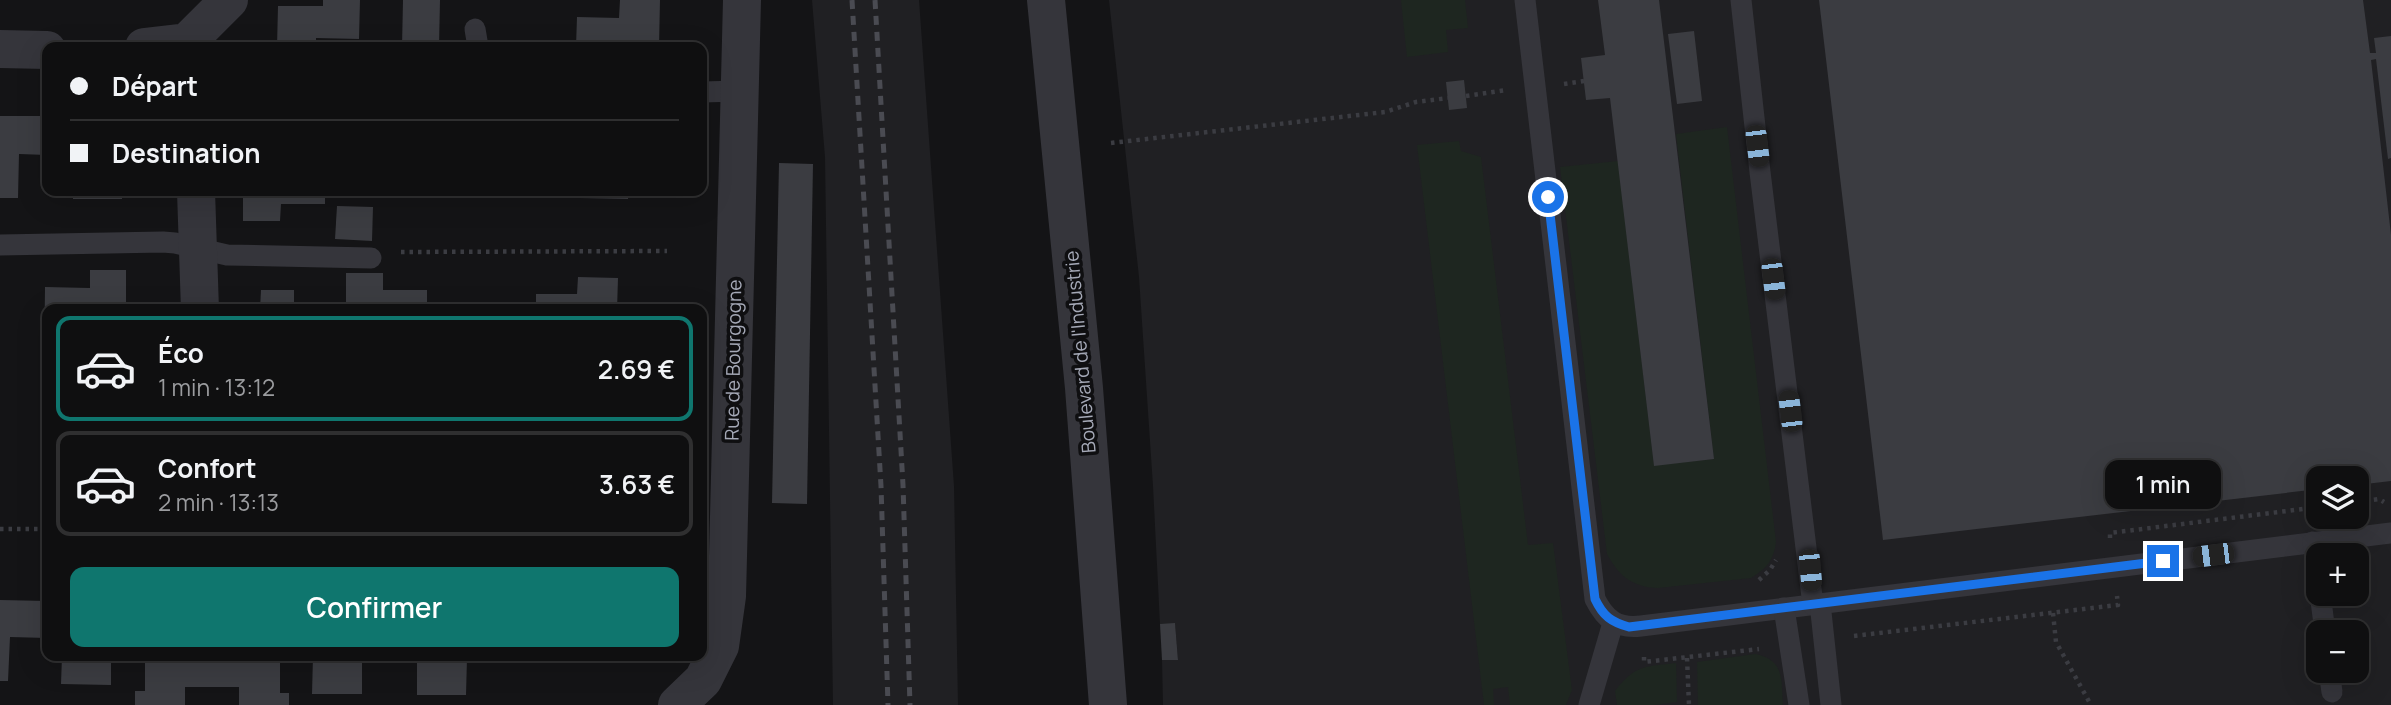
<!DOCTYPE html>
<html lang="fr">
<head>
<meta charset="utf-8">
<style>
	body { margin:0; font-family:Manrope,sans-serif; background:#181819; color:#f1f3f6; height:100vh; display:flex; flex-direction:column; font-size:26px; white-space:nowrap }
	* { box-sizing:border-box; margin:0 }
	p { font-size:23px; color:#9b9c9f }
	.icon { flex:none; width:38px; height:38px; fill:none; stroke:currentColor; stroke-width:2; stroke-linecap:round; stroke-linejoin:round }
	.map { position:relative; flex:1; overflow:hidden }
	.panel { position:absolute; left:42px; top:304px; width:665px; height:357px; display:flex; flex-direction:column; background:#0f0f10; border-radius:14px; box-shadow:0 7px 28px #0002,0 0 0 2px #2f2f30 }
	.panel>* { flex:none }
	.guide { position:absolute; left:42px; top:42px; width:665px; height:154px; border-radius:14px; box-shadow:0 7px 28px #0002,0 0 0 2px #2f2f30; display:grid; align-content:center; height:154px; padding:0 28px; background:#0f0f10 }
	.controls { position:absolute; left:2306px; top:466px; display:grid; gap:14px }
	.controls a { display:grid; place-items:center; width:63px; height:63px; border-radius:14px; background:#0f0f10; box-shadow:0 7px 28px #0002,0 0 0 2px #2f2f30; font-size:35px }
	.end { position:absolute; width:32px; height:32px; margin:-16px; border:9px solid #1a73e8; background:#fff; box-shadow:0 0 0 4px #fff }
	.from { border-radius:50% }
	.bubble { position:absolute; height:49px; border-radius:14px; background:#0f0f10; box-shadow:0 7px 28px #0002,0 0 0 2px #2f2f30; font-size:23px; font-weight:600; line-height:49px; text-align:center }
	.car { position:absolute; width:21px; height:42px; margin:-21px -10px; border-radius:9px; box-shadow:0 0 5px 2px #0007; background:linear-gradient(#222 24%,#8ab4d8 0 40%,#222 0 76%,#8ab4d8 0 86%,#222 0) }
	.guide b { display:flex; align-items:center; gap:24px; height:66px; font-size:26px }
	.guide b+b { border-top:2px solid #2f2f30 }
	.guide i { width:18px; height:18px; background:#f1f3f6 }
	ul { padding:12px 0 0; list-style:none }
	li { display:flex; align-items:center; gap:21px; height:105px; margin:0 14px 10px; padding:0 14px; border:4px solid #2f2f30; border-radius:14px }
	li div { flex:1 }
	li b { display:block; font-size:26px }
	li em { font-style:normal; font-weight:600 }
	li.current { border-color:#0f766e }
	li>.icon { width:63px; height:63px; stroke-width:1.5 }
	.button { display:flex; gap:14px; margin-top:auto; padding:14px 28px }
	.button a { flex:1; height:80px; border-radius:14px; background:#0f766e; color:#fff; font-size:28px; font-weight:600; line-height:80px; text-align:center }
	.map>svg:first-child { display:block }
</style>
</head>
<body>
<div class="map">
<svg width="2391" height="705" viewBox="0 0 2391 705">
	<rect width="100%" height="100%" fill="#141416"/>
	<g fill="#202023" fill-rule="evenodd">
		<polygon points="812,0 919,0 954,486 958,705 833,705 825,157"/>
		<path d="M1109 0H2391V705H1163L1162 660 1178 659 1175 624H1160L1153 486 1139 277ZM2319 478H2357V516H2319ZM2319 555H2357V593H2319ZM2319 632H2357V670H2319Z"/>
	</g>
	<g fill="#1e2620">
		<polygon points="1401,0 1465,0 1468,28 1446,30 1448,52 1407,57"/>
		<path d="M1727 127 1776 542C1774 560 1766 569 1751 578L1658 588C1632 587 1619 576 1607 554L1560 167 1618 161 1654 465 1714 459 1676 134Z"/>
		<polygon points="1459,141 1461,151 1481,157 1528,545 1553,543 1572,690 1566,705 1510,705 1508,687 1493,689 1494,705 1484,705 1417,145"/>
		<path d="M1755 654C1785 660 1781 679 1783 705H1698L1697 662Z"/>
		<path d="M1676 663 1677 702 1653 705H1617L1615 691C1636 664 1645 667 1676 663Z"/>
	</g>
	<g fill="#3b3c41">
		<polygon points="323,0 360,0 359,39 316,38 316,47 277,47 278,6 323,6"/>
		<polygon points="403,0 440,0 439,47 402,47"/>
		<polygon points="620,0 660,0 659,47 576,47 577,17 619,18"/>
		<polygon points="1598,0 1659,0 1714,459 1654,466 1610,98 1586,100 1581,58 1605,55"/>
		<polygon points="1819,0 2363,0 2370,53 2376,53 2374,38 2391,36 2391,158 2388,159 2376,59 2371,60 2391,235 2391,481 2357,485 2357,478 2319,478 2319,489 1883,540"/>
		<polygon points="1694,31 1702,101 1677,104 1668,34"/>
		<polygon points="1464,80 1467,108 1449,110 1446,82"/>
		<polygon points="0,116 47,116 47,155 19,154 18,198 0,198"/>
		<polygon points="779,163 813,164 807,504 772,503"/>
		<rect x="73" y="191" width="49" height="8"/>
		<polygon points="243,191 325,191 325,204 281,204 280,221 243,221"/>
		<rect x="452" y="191" width="21" height="6"/>
		<polygon points="541,191 628,191 628,199 580,198 580,194 541,193"/>
		<polygon points="337,206 373,207 372,241 335,239"/>
		<polygon points="90,270 126,270 126,310 47,310 47,372 44,372 45,287 90,288"/>
		<polygon points="346,273 383,273 383,290 427,290 427,310 346,310"/>
		<polygon points="578,277 618,278 617,310 536,310 536,294 577,294"/>
		<polygon points="261,290 294,290 294,310 260,310"/>
		<rect x="43" y="407" width="4" height="84"/>
		<polygon points="0,600 47,601 47,638 10,637 8,681 0,681"/>
		<polygon points="1175,623 1178,660 1162,660 1160,624"/>
		<polygon points="62,656 111,656 111,685 61,684"/>
		<polygon points="145,656 280,656 280,693 289,693 289,705 239,705 239,687 185,687 185,705 135,705 135,691 145,691"/>
		<polygon points="313,656 362,656 362,694 312,694"/>
		<polygon points="417,656 467,658 466,695 417,695"/>
		<rect x="493" y="656" width="49" height="4"/>
		<polygon points="597,656 646,656 646,663 597,662"/>
	</g>
	<g fill="none" stroke-linecap="round" stroke-linejoin="round">
		<g stroke="#3b3c42" stroke-width="4.5" stroke-dasharray="3.5 5" stroke-linecap="butt">
			<polyline points="1564,84 1584,81"/>
			<polyline points="1466,96 1507,90"/>
			<polyline points="1111,143 1385,112 1416,102 1448,98"/>
			<polyline points="401,252 667,251"/>
			<polyline points="2357,502 2379,499 2384,502"/>
			<polyline points="0,529 47,529"/>
			<polyline points="2110,538 2110,533 2319,507"/>
			<polyline points="1759,580 1770,570 1776,560"/>
			<polyline points="2053,613 2056,642 2091,705"/>
			<polyline points="1854,636 2118,605 2117,596"/>
			<polyline points="1644,657 1644,662 1759,649"/>
			<polyline points="1687,658 1689,705"/>
		</g>
		<g stroke="#35353b" stroke-width="21">
			<path d="M1525 0 1595 599C1605 619 1617 629 1641 626L2391 533"/>
			<polyline points="1741,0 1760,172 1813,605"/>
			<polyline points="475,29 478,47"/>
			<polyline points="702,92 739,91"/>
			<polyline points="0,245 163,242 175,243 227,255 371,258"/>
			<polyline points="2313,542 2319,584"/>
			<polyline points="2320,593 2325,632"/>
			<polyline points="1820,603 1831,705"/>
			<polyline points="1784,608 1799,705"/>
			<polyline points="2329,670 2332,692"/>
			<polyline points="1589,705 1613,623"/>
		</g>
		<g stroke="#35353b" stroke-width="38">
			<polyline points="144,47 187,42 229,0"/>
			<polyline points="0,49 47,50"/>
			<polyline points="196,191 200,310"/>
			<polyline points="677,705 703,680 720,646 727,596 742,0"/>
		</g>
		<polyline stroke="#35353b" stroke-width="38" points="1046,0 1084,388 1108,705"/>
		<g stroke="#4a4b52" stroke-width="5" stroke-dasharray="9 7" stroke-linecap="butt">
			<polyline points="852,0 881,486 888,705"/>
			<polyline points="875,0 903,485 910,705"/>
		</g>
	</g>
	<g fill="none" stroke-linecap="round" stroke-linejoin="round">
		<path stroke="#1a73e8" stroke-width="9" d="M1548 197 1595 599C1603 616 1611 622 1629 627L2163 561"/>
	</g>
	<g text-anchor="middle" stroke-width="7" stroke-linejoin="round" paint-order="stroke">
		<g font-size="19" fill="#a5a9b7" stroke="#0f0f11">
			<text transform="translate(1080 352) rotate(-95)" y="7">Boulevard de l'Industrie</text>
			<text transform="translate(733 360) rotate(-89)" y="7">Rue de Bourgogne</text>
		</g>
	</g>
</svg>
<div class="controls">
<a><svg class="icon" aria-label="layers" viewBox="0 0 24 24"><path d="M12 4l9 5-9 5-9-5zM3 14l9 5 9-5"/></svg></a>
<a>+</a>
<a>−</a>
</div>
<i class="end from" style="left:1548px;top:197px"></i>
<i class="end" style="left:2163px;top:561px"></i>
<div class="bubble" style="left:2105px;top:460px;width:116px">1 min</div>
<i class="car" style="left:1757px;top:146px;rotate:173deg"></i>
<i class="car" style="left:1773px;top:279px;rotate:173deg"></i>
<i class="car" style="left:1790px;top:411px;rotate:353deg"></i>
<i class="car" style="left:2213px;top:555px;rotate:263deg"></i>
<i class="car" style="left:1810px;top:570px;rotate:175deg"></i>
<div class="guide">
<b><i class="from"></i>Départ</b>
<b><i></i>Destination</b>
</div>
<section class="panel">
<ul>
<li class="current"><svg class="icon" aria-label="car" viewBox="0 0 24 24"><path d="M5 17H2v-5l4-1 3-4h7l3 4 3 1v5h-3M9 17h6M6 11h13"/><circle cx="7" cy="17" r="2"/><circle cx="17" cy="17" r="2"/></svg><div><b>Éco</b><p>1 min · 13:12</p></div><em>2.69 €</em></li>
<li><svg class="icon" aria-label="car" viewBox="0 0 24 24"><path d="M5 17H2v-5l4-1 3-4h7l3 4 3 1v5h-3M9 17h6M6 11h13"/><circle cx="7" cy="17" r="2"/><circle cx="17" cy="17" r="2"/></svg><div><b>Confort</b><p>2 min · 13:13</p></div><em>3.63 €</em></li>
</ul>
<div class="button"><a>Confirmer</a></div>
</section>
</div>
</body>
</html>
